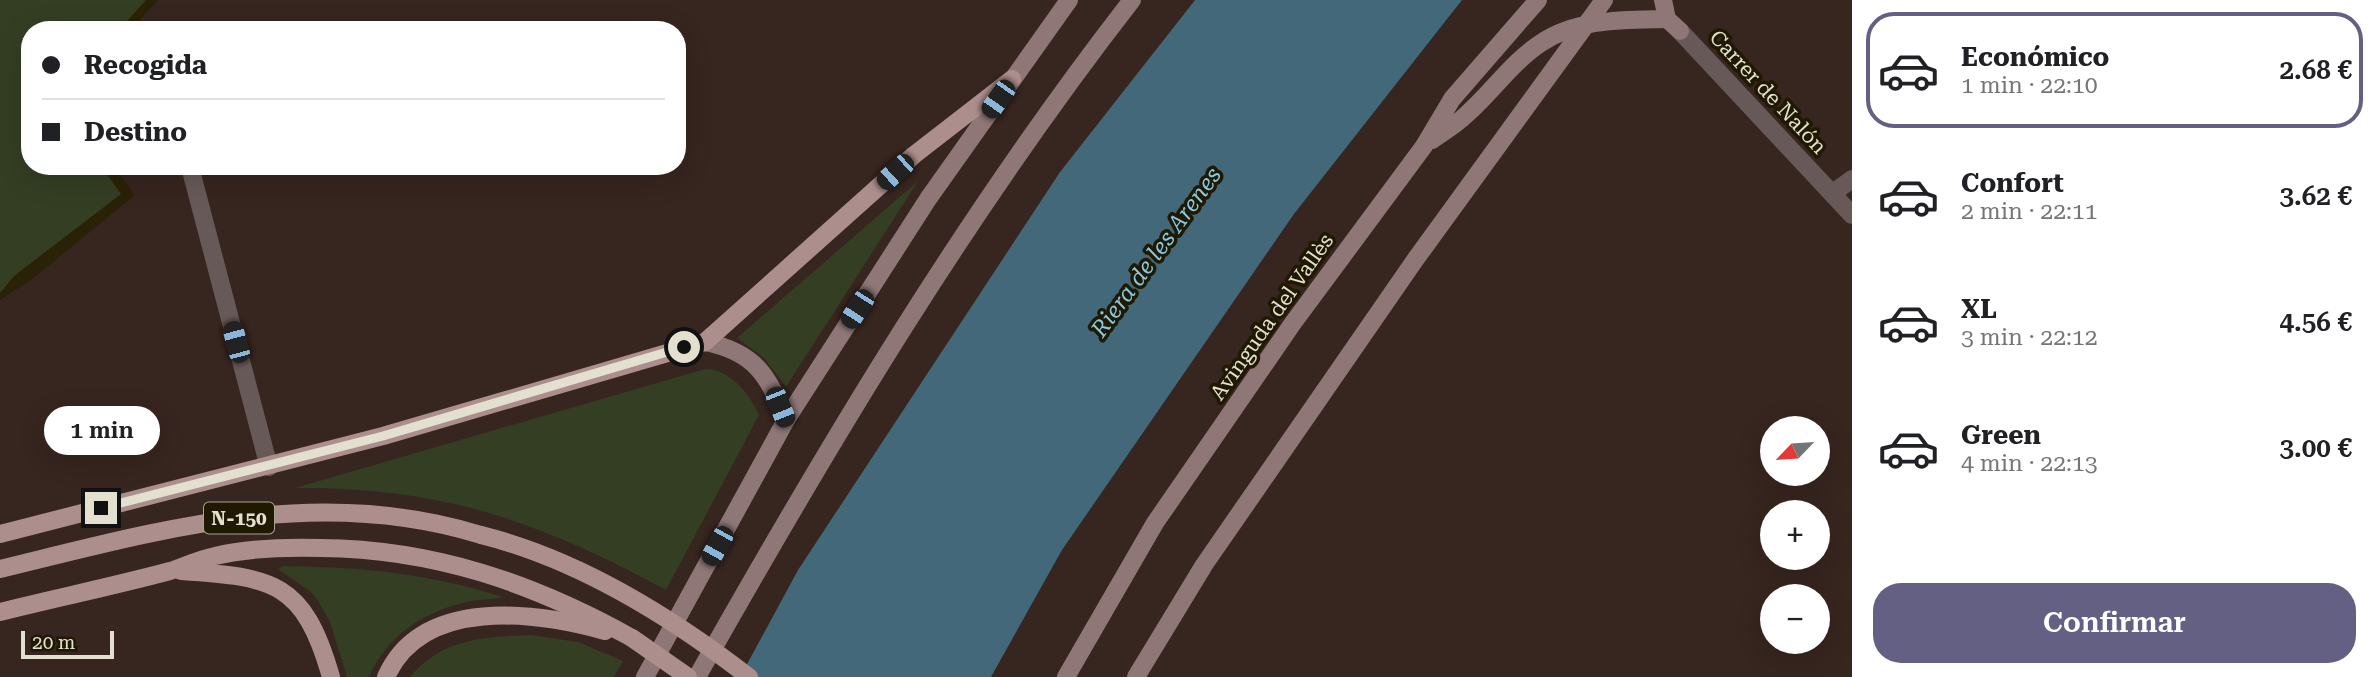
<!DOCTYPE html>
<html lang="es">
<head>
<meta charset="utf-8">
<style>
	body { margin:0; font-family:"Roboto Serif",serif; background:#f6f6f6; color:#202124; height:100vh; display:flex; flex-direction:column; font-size:26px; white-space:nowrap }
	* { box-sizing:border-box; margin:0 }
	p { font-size:23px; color:#757577 }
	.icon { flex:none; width:38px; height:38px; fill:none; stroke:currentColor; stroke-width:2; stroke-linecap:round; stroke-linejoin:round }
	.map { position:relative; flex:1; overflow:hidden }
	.drawer { display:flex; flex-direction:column; background:#fff; width:525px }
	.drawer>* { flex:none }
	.top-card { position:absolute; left:21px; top:21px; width:665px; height:154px; border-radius:28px; box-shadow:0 7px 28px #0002; display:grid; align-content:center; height:154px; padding:0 21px; background:#fff }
	.needle { width:46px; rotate:245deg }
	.tools { position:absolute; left:1760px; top:416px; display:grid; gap:14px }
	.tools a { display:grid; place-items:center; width:70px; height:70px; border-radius:50%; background:#fff; box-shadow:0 7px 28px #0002; font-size:35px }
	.scale { position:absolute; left:21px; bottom:18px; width:93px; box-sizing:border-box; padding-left:7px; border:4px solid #e4e0d0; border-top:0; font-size:19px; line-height:24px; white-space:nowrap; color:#e4e0d0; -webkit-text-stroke:5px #201901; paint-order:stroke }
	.end { position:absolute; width:32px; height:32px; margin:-16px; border:9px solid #e4e0d0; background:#111; box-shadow:0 0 0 4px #111 }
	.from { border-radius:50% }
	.bubble { position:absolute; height:49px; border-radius:24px; background:#fff; box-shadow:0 7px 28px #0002; font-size:23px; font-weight:600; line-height:49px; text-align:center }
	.car { position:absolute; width:21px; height:42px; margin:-21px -10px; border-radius:9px; box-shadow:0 0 5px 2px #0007; background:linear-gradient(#222 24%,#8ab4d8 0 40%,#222 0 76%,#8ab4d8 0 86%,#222 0) }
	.top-card b { display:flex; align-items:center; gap:24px; height:66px; font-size:26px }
	.top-card b+b { border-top:2px solid #e0e0e0 }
	.top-card i { width:18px; height:18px; background:#202124 }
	ul { padding:12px 0 0; list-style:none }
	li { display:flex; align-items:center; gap:21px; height:116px; margin:0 14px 10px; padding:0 7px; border:4px solid transparent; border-radius:28px }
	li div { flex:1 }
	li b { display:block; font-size:26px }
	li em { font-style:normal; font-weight:600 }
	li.active { border-color:#636084 }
	li>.icon { width:63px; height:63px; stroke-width:1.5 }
	.cta { display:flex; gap:14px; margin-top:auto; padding:14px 21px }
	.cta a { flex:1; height:80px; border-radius:28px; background:#636084; color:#fff; font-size:28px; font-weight:600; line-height:80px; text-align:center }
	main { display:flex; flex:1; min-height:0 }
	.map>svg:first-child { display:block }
</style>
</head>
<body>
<main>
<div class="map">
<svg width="1852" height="677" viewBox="0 0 1852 677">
	<rect width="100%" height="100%" fill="#2a2207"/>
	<g fill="#37251f" fill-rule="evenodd">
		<polygon points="158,0 1195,0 1060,172 798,570 740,677 0,677 0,300 31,280 135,195 114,166 677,166 677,30 131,30"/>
		<path d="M1462 0H1852V677H991L1062 550 1294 214ZM1773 429H1818V474H1773ZM1773 513H1818V558H1773ZM1773 597H1818V642H1773Z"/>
	</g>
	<g fill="#343e23">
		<polygon points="0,0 146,0 119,30 30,30 30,166 101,166 121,194 14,276 0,293"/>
		<polygon points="918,181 786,387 764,358 737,338"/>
		<path d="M705 369C730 369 749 393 759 415L666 590C539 521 442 487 295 488Z"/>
		<path d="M283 566C362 567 427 573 503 597 493 600 482 599 471 601 426 610 387 635 369 677H347L330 622 318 601 311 592 278 569Z"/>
		<path d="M531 635 578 642 623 661 614 677H410C442 638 484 637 531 635Z"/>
	</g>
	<polygon fill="#42687a" points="1195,0 1462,0 1294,214 1062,550 991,677 740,677 798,570 1060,172"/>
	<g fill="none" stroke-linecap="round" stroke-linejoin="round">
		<g stroke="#675958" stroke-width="18">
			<polyline points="1680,31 1852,215"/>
			<polyline points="190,167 269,467"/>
			<polyline points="1833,193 1852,179"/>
		</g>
		<g stroke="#8e7776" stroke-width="18">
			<polyline points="1663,0 1667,19 1680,31"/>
			<path d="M1432 140C1444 132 1457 124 1467 114 1493 91 1512 62 1541 43 1578 18 1625 20 1667 19"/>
			<path d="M705 342C755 352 768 375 786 420"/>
			<polyline points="645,677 786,420 928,199 1069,0"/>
			<path d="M697 677C829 443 967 212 1132 0"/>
			<polyline points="1066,677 1155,523 1293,323 1424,146 1452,99 1538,0"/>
			<polyline points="1136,677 1204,565 1415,260 1604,0"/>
		</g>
		<g stroke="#ac8e8d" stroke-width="18">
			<polyline points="0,534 383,436 705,342 914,155 1012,79"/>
			<path d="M0 569C161 530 316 484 481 535"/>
			<path d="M181 571C274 577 304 582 331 677"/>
			<path d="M0 612C56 598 114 586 170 571 185 566 200 559 215 556 249 548 286 547 321 548 434 549 533 583 632 638"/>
			<path d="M386 677C422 596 536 612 605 631"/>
		</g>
		<g stroke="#ac8e8d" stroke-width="18">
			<path d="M481 535C578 559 670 616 749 677"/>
			<polyline points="632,638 688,677"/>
		</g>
	</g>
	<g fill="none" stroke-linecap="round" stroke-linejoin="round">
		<polyline stroke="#e4e0d0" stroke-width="9" points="101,508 383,436 684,347"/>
	</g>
	<g text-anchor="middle" stroke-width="7" stroke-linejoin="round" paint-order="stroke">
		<rect fill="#201901" stroke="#a9a492" stroke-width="2" x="204" y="502.5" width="70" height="31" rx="5"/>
		<g font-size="19" font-weight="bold" fill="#e4e0d0">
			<text x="239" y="525">N-150</text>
		</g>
		<g font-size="21" fill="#e4e0d0" stroke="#201901">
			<text transform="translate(1768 92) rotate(47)" y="7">Carrer de Nalón</text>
			<text transform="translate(1272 317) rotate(-55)" y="7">Avinguda del Vallès</text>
		</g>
		<g font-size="23" font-style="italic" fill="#86c9e9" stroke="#201901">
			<text transform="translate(1156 252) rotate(-54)" y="8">Riera de les Arenes</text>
		</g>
	</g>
</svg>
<div class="tools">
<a><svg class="needle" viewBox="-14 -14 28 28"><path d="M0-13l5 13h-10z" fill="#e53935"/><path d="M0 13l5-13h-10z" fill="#757577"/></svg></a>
<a>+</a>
<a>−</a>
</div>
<div class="scale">20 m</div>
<i class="end from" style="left:684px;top:347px"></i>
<i class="end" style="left:101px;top:508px"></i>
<div class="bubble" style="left:44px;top:406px;width:116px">1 min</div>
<i class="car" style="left:998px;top:99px;rotate:215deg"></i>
<i class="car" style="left:895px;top:172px;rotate:228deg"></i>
<i class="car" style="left:857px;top:309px;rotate:213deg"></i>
<i class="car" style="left:236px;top:342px;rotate:345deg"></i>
<i class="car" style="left:780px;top:407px;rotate:158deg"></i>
<i class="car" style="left:717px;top:546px;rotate:209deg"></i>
<div class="top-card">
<b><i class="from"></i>Recogida</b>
<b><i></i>Destino</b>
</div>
</div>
<section class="drawer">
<ul>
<li class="active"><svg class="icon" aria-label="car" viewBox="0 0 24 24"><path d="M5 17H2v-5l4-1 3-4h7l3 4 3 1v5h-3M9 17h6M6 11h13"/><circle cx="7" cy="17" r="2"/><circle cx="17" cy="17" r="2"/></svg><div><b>Económico</b><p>1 min · 22:10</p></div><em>2.68 €</em></li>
<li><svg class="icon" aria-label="car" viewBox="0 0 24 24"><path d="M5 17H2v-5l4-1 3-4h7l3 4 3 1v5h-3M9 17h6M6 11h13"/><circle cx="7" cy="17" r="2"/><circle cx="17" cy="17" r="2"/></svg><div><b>Confort</b><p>2 min · 22:11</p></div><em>3.62 €</em></li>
<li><svg class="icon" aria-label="car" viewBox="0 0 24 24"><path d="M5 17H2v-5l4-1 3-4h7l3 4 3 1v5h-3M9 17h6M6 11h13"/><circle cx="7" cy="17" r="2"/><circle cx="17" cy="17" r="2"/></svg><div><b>XL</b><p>3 min · 22:12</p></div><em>4.56 €</em></li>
<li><svg class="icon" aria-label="car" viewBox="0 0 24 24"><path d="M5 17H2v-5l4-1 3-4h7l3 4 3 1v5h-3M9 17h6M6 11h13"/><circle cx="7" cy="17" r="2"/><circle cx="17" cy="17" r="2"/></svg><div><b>Green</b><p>4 min · 22:13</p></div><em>3.00 €</em></li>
</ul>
<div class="cta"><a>Confirmar</a></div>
</section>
</main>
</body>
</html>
